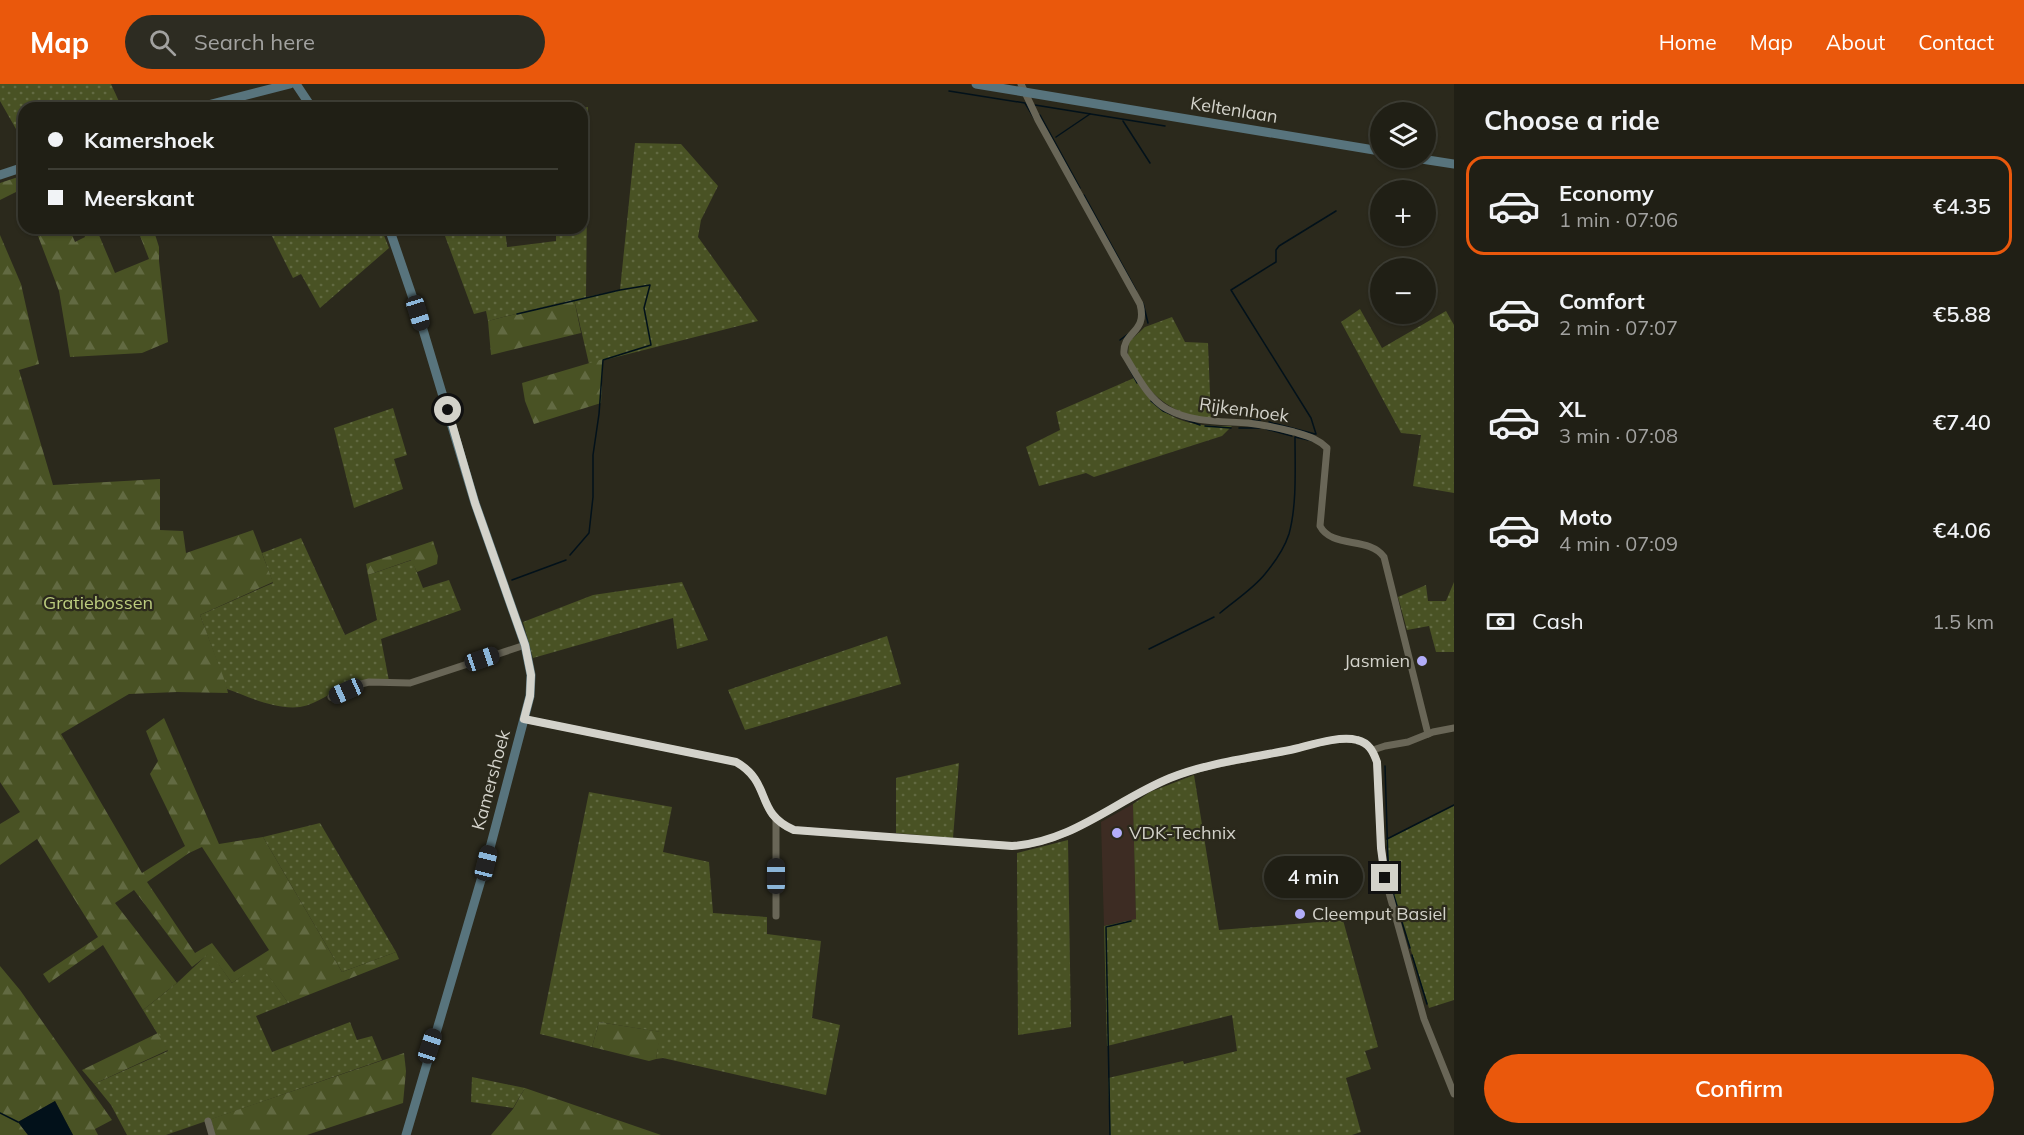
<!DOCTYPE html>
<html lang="en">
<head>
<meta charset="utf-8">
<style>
	body { margin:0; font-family:Mulish,sans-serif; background:#2d2c22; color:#f1f3f6; height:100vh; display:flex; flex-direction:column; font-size:22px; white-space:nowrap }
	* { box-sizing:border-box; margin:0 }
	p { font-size:20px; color:#a2a2a0 }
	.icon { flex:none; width:33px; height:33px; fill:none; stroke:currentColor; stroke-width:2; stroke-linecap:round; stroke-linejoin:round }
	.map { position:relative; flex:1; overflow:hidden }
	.details { display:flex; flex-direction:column; background:#201f15; width:570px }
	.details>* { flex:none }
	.banner { position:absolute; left:18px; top:18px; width:570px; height:132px; border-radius:18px; box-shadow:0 2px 4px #0004,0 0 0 2px #3d3d34; display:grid; align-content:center; height:132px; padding:0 30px; background:#201f15 }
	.tools { position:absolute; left:1370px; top:18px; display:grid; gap:12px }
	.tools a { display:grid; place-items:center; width:66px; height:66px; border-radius:50%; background:#201f15; box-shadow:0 2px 4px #0004,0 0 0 2px #3d3d34; font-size:30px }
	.end { position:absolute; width:27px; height:27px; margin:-14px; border:8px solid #d3d2ca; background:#111; box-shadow:0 0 0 3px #111 }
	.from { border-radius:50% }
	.bubble { position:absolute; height:42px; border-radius:21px; background:#201f15; box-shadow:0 2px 4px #0004,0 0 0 2px #3d3d34; font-size:20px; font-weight:600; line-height:42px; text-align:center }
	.car { position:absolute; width:18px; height:36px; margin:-18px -9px; border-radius:8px; box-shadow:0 0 4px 2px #0007; background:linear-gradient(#222 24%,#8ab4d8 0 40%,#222 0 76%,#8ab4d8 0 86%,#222 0) }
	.banner b { display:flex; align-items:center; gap:21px; height:57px; font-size:22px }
	.banner b+b { border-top:2px solid #3d3d34 }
	.banner i { width:15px; height:15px; background:#f1f3f6 }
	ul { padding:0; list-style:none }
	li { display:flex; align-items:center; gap:18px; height:99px; margin:0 12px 9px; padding:0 18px; border:3px solid transparent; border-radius:18px }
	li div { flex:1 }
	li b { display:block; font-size:22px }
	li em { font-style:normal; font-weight:600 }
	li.active { border-color:#ea580c }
	li>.icon { width:54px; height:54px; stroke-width:1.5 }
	h2 { padding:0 30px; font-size:27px; line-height:72px }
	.pay { display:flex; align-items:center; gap:15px; height:66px; padding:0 30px; font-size:22px }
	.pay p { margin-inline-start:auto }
	.primary-button { display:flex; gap:12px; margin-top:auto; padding:12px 30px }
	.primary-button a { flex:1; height:69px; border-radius:36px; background:#ea580c; color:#fff; font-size:24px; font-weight:600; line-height:69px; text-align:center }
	header { display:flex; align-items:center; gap:36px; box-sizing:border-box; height:84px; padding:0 30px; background:#ea580c; color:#fff }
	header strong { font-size:28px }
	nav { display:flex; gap:33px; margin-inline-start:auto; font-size:21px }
	.search { width:420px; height:54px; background:#2d2c22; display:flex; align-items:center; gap:15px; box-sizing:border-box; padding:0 21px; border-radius:33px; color:#a2a2a0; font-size:22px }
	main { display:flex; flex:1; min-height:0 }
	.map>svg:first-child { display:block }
</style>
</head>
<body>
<header>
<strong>Map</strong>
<div class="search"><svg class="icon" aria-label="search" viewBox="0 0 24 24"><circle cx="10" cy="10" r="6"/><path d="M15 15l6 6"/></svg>Search here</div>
<nav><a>Home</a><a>Map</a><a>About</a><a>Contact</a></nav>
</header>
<main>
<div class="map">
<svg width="1454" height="1051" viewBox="0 0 1454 1051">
	<defs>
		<pattern id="grass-dots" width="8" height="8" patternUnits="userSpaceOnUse" patternTransform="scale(1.5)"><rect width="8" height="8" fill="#495224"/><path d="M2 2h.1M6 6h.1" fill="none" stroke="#626a42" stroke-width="1.8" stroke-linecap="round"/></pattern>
		<pattern id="forest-firs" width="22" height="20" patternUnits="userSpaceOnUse" patternTransform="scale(1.5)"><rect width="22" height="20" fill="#495224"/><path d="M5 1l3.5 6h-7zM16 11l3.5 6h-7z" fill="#626a42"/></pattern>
	</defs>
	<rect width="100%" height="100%" fill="#2b291c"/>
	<polygon fill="#3d2c23" points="1133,720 1136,835 1104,842 1101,738"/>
	<g fill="url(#grass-dots)">
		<polygon points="0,0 111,0 122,24 24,24 24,59 0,17"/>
		<polygon points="588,23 586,213 620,206 635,59 681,60 718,102 701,136 698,153 758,237 589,280 574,215 488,237 486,227 474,230 442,144 505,144 507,163 556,157 556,144 582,144 582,24"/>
		<polygon points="268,144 381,144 389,164 320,224 301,190 293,194"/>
		<polygon points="1360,225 1382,264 1446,227 1454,241 1454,409 1413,402 1421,351 1401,349 1341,238"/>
		<path d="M1172 233 1185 258 1208 259 1211 336C1169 330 1146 309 1128 271L1129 258 1145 243Z"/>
		<path d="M1134 294C1161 335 1184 343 1232 342L1222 352 1094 393 1086 389 1039 402 1026 363 1060 346 1056 328Z"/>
		<polygon points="393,324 407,371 394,375 403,405 354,424 334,344"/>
		<path d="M301 454 345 551 377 536 368 491 412 476 423 504 449 496 461 526 381 555 389 597C377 598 363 598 351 601 333 606 318 620 300 623 276 626 249 613 227 605L200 531 273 499 262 469Z"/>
		<polygon points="682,498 708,556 677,565 673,534 533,574 523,538 593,511"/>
		<polygon points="1454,498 1454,568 1436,568 1429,542 1407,546 1398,513 1426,501 1428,517 1446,517"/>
		<polygon points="887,552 901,600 745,646 728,606"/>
		<polygon points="959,679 953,754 896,749 896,694"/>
		<polygon points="1194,691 1219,846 1343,836 1378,963 1365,967 1371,985 1346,994 1361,1048 1352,1051 1110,1051 1108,994 1183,977 1184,980 1237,967 1232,931 1107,962 1104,842 1136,835 1133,720 1150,708"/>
		<polygon points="589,708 672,723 663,768 709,778 713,829 767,833 767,850 821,857 812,934 840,941 826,1011 663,974 656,975 660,948 599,938 592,963 540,950"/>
		<polygon points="1454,722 1454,916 1429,924 1394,812 1386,756"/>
		<polygon points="320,739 396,868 342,888 263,753"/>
		<polygon points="1068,756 1071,943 1018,951 1017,769"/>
		<polygon points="210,868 232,899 260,879 288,919 256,932 272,968 350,938 357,956 372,952 382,976 166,1051 127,1051 111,1021 94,1000 168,967 143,926 177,899"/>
		<polygon points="472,993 525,1004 513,1024 471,1018"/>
	</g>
	<g fill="url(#forest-firs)" fill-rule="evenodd">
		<polygon points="24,91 24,115 20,106 0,116 0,99"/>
		<polygon points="35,144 69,144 75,158 85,153 82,144 96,144 115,189 149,175 137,144 153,144 159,163 159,177 168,258 142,269 70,273 59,207"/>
		<path d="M0 151 21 200 39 280 19 286 53 401 160 395V446L183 447 186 469 253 446 273 498 200 531 226 600 228 609 177 608 129 610 61 650 142 789 185 762 150 690 158 677 146 647 164 634 219 760 263 753 342 888 396 868 399 875 288 919 260 880 232 899 210 869 192 883 134 806 115 819 177 899 143 926 103 861 49 899 43 890 98 853 37 755 0 781V740L20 728 0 698ZM202 763 269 866 234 888 212 859 195 869 147 798 189 769Z"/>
		<polygon points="574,215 581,249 491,271 488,237"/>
		<polygon points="603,275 601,319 534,340 525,317 522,299"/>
		<polygon points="433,457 438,472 437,480 417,488 411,476 368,491 366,480"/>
		<polygon points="0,882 20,906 112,1036 95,1045 98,1051 73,1051 55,1017 18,1038 28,1051 0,1051"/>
		<polygon points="599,938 661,948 656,975 649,977 592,963"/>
		<polygon points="158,949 168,966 94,1000 82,986"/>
		<polygon points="404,969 406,987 403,1019 307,1051 215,1051 211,1035"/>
		<polygon points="525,1004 661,1051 491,1051 513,1025"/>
	</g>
	<polygon fill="#02111a" points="55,1017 73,1051 28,1051 18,1038"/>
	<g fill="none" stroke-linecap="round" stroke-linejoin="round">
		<g stroke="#02111a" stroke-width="1.5">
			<polyline points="949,7 1025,19 1034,34"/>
			<polyline points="1035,21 1165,42"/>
			<polyline points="1040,31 1080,104"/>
			<polyline points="1123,37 1150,79"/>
			<polyline points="1056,53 1090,30"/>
			<polyline points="1084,111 1136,206"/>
			<polyline points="1143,219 1148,239"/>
			<polyline points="517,230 620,206 650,201 644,224 651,261 603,276 599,330 593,371 593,413 589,449 570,471"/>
			<polyline points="1120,256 1128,250"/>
			<polyline points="1128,282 1137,299"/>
			<polyline points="1151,317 1163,327 1200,341"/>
			<polyline points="1252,336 1261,336"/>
			<polyline points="1269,338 1315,350"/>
			<polyline points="1205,342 1231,344"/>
			<polyline points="1239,344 1260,344"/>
			<polyline points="1266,345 1292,352"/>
			<polyline points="1316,350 1311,334 1231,206 1276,178 1276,166 1279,162 1336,127"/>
			<polyline points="512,496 566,476"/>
			<path d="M1220 529C1234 517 1253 505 1265 490 1275 478 1284 465 1289 450 1297 421 1295 384 1295 353L1313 357"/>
			<polyline points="1149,565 1214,533"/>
			<polyline points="1385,682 1388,777 1394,812 1410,864"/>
			<polyline points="1387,755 1454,721"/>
			<polyline points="1412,871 1427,920"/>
			<polyline points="0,1029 18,1038"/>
			<polyline points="1110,1051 1106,843 1131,837"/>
		</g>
		<g stroke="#696657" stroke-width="7">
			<path d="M1021 0 1038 36 1140 220C1148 250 1122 247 1124 270 1136 289 1147 314 1167 325 1193 339 1220 337 1248 339 1264 341 1279 344 1294 348 1307 352 1317 354 1327 364L1320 442C1332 465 1369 452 1384 473L1428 650"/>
			<polyline points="331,613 361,600 369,598 410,599 525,561"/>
			<path d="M524 635 736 678C773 699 754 729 793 746L1013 762C1073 758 1116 716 1170 694 1205 680 1244 676 1281 668 1300 664 1339 651 1357 656 1369 659 1373 667 1377 678L1381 764 1385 794 1424 935 1454 1010"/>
			<polyline points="1373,666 1385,662 1408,658 1433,648 1454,644"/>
			<polyline points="776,736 776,832"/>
			<polyline points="208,1037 212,1051"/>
		</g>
		<g stroke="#58747d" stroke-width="9">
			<polyline points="296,0 312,24"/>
			<polyline points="976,0 1380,67"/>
			<polyline points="196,24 290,0"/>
			<polyline points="1415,74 1454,80"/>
			<polyline points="0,91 24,83"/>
			<polyline points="389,144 418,229 475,419 525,561 531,591 530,612 524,635 486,779 406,1051"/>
		</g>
	</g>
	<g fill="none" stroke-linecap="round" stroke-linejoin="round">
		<path stroke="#d3d2ca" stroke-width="8" d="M448 326 475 419 525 561 531 591 530 612 524 635 736 678C773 699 754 729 794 746L1012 762C1073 758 1116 716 1170 694 1207 679 1250 674 1290 666 1308 662 1339 651 1357 656 1369 659 1373 667 1377 678L1381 764 1385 794"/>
	</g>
	<g fill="#b2adf9" stroke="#2b291c" stroke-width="2">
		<circle cx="1422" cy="577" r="6"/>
		<circle cx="1117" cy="749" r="6"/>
		<circle cx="1300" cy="830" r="6"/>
	</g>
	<g text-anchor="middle" stroke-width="4.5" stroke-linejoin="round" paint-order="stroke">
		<g font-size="18" fill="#d3d2ca" stroke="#2b291c">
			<text transform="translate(1234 26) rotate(9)" y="6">Keltenlaan</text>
			<text transform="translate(1244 326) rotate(8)" y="6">Rijkenhoek</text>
			<text transform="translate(491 696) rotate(-75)" y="6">Kamershoek</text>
		</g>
		<g font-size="18" fill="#bccd7f" stroke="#2b291c">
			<text x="98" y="525">Gratiebossen</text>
		</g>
		<g font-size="18" fill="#d3d2ca" stroke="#2b291c" text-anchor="start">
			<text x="1410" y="583" text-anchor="end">Jasmien</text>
			<text x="1129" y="755">VDK-Technix</text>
			<text x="1312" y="836">Cleemput Basiel</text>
		</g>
	</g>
</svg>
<div class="tools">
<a><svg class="icon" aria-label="layers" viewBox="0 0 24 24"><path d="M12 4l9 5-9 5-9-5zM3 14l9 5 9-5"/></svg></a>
<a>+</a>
<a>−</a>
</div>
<i class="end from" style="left:448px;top:326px"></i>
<i class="end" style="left:1385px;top:794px"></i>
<div class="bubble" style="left:1264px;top:772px;width:99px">4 min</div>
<i class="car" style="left:418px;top:229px;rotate:163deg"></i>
<i class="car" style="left:482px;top:575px;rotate:71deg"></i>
<i class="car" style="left:346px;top:607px;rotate:246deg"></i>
<i class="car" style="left:486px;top:779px;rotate:14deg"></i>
<i class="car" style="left:776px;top:792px;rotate:0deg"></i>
<i class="car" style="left:430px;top:962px;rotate:18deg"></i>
<div class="banner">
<b><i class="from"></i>Kamershoek</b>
<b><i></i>Meerskant</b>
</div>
</div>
<section class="details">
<h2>Choose a ride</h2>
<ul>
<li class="active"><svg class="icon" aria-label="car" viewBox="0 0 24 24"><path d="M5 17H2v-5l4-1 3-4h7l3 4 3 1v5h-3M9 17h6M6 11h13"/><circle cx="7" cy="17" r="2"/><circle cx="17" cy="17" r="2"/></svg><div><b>Economy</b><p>1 min · 07:06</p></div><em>€4.35</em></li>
<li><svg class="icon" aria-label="car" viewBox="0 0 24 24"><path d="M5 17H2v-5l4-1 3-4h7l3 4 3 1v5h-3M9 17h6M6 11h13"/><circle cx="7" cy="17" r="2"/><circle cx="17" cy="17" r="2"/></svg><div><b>Comfort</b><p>2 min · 07:07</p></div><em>€5.88</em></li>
<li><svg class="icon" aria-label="car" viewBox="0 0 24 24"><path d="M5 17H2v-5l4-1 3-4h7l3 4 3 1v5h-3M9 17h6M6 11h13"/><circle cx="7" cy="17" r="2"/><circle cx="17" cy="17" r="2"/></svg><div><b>XL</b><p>3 min · 07:08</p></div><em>€7.40</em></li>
<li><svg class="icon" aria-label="car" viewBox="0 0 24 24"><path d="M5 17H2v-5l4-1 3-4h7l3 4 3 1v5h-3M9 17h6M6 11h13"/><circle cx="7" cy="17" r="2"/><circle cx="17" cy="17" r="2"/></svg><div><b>Moto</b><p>4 min · 07:09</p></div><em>€4.06</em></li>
</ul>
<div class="pay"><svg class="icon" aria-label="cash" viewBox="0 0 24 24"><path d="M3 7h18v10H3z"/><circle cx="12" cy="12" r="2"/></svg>Cash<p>1.5 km</p></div>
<div class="primary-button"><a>Confirm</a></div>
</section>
</main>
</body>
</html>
